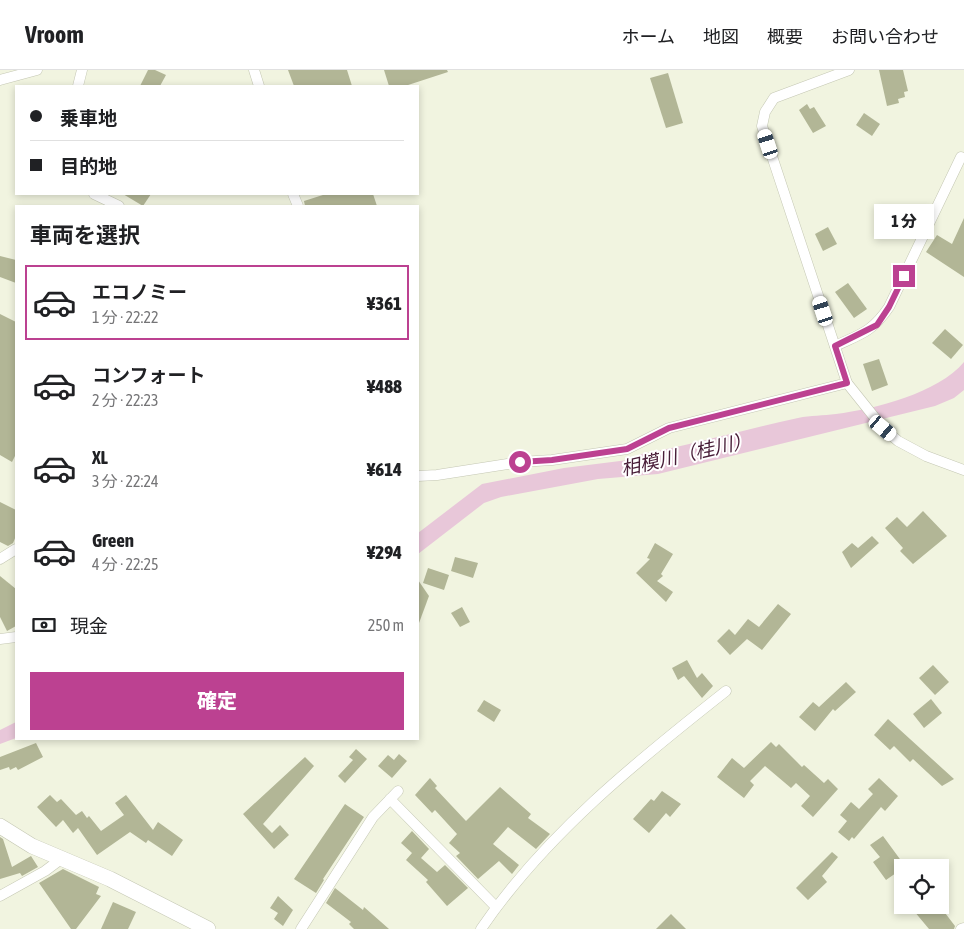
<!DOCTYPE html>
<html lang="ja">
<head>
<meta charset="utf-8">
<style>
	body { margin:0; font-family:"Asap Condensed","Noto Sans JP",sans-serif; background:#f6f6f6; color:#202124; height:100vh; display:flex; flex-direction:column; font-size:19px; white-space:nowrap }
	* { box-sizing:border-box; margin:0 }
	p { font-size:16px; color:#757577 }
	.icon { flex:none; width:28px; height:28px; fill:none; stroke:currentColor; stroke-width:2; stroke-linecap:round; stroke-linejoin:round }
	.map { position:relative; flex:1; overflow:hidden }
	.drawer { position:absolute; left:15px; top:135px; width:404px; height:535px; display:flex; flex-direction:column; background:#fff; border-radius:0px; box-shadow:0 2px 8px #0003 }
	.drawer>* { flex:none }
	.guide { position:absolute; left:15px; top:15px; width:404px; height:110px; border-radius:0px; box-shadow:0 2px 8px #0003; display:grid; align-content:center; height:110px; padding:0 15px; background:#fff }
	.tools { position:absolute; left:894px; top:789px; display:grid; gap:10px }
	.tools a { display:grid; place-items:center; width:55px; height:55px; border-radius:0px; background:#fff; box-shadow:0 2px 8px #0003; font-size:25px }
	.end { position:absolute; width:22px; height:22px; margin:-11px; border:6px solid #bc4191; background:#fff; box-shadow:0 0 0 2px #fff }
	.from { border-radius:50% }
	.bubble { position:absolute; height:35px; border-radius:0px; background:#fff; box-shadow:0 2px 8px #0003; font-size:16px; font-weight:800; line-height:35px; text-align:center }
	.car { position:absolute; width:15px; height:30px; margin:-15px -8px; border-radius:6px; box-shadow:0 0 4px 1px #0007; background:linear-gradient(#fff 24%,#345 0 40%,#fff 0 76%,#345 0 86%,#fff 0) }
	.guide b { display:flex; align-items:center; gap:18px; height:48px; font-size:19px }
	.guide b+b { border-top:1px solid #e0e0e0 }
	.guide i { width:12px; height:12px; background:#202124 }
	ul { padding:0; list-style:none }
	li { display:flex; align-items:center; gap:15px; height:75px; margin:0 10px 8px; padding:0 5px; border:2px solid transparent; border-radius:0px }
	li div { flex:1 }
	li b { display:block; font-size:19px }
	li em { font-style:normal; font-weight:800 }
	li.selected { border-color:#bc4191 }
	li>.icon { width:45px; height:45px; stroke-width:1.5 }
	h2 { padding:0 15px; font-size:22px; line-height:60px }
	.pay { display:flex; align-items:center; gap:12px; height:55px; padding:0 15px; font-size:19px }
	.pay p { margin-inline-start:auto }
	.primary-button { display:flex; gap:10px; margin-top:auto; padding:10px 15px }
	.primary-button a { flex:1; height:58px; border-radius:0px; background:#bc4191; color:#fff; font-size:20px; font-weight:800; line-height:58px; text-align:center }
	header { display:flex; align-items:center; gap:30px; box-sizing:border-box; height:70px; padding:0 25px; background:#fff; border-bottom:1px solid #e0e0e0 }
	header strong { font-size:24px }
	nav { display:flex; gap:28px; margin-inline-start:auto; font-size:18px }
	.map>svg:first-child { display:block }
</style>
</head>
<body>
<header>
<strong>Vroom</strong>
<nav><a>ホーム</a><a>地図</a><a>概要</a><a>お問い合わせ</a></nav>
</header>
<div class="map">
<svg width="964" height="859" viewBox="0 0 964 859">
	<rect width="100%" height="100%" fill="#f1f4e0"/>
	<g fill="#e8c7d9">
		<path d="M964 292V320L954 328 935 336 658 404 598 409 501 427 484 433 418 484V463L482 414 564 398 628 390 642 384C695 374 746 359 798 348 811 345 823 346 836 344 875 339 938 323 964 292Z"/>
		<polygon points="16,652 16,668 0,674 0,660"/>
	</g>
	<g fill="#b2b696">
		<polygon points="148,0 155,0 166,5 160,16 140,16"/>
		<polygon points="288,0 347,0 352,16 294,16"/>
		<polygon points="384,0 447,0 448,2 405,16 389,16"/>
		<polygon points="879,0 903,0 908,21 904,22 905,27 898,29 899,33 887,36"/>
		<polygon points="668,3 683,53 666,58 650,8"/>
		<polygon points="807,34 810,39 814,37 826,56 813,63 799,40"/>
		<polygon points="864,43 880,54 872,66 856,55"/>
		<polygon points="123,124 151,124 143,136"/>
		<polygon points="326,124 373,124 377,136 305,136 304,131"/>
		<polygon points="964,148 964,207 926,182 937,165 952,174"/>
		<polygon points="828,157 837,174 823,181 815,164"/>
		<polygon points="0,186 16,190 16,213 0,207"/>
		<polygon points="848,213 867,239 854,248 835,222"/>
		<polygon points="0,244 16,252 16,384 12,392 0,385"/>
		<polygon points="945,259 963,275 951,289 932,273"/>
		<polygon points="879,289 888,315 872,321 863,294"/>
		<polygon points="0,432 16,440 16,466 13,473 8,476 0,472"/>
		<polygon points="923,441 947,466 913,494 900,481 903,478 885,458 897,447 907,457"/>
		<polygon points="872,466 879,473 851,498 842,482 852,473 858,478"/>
		<polygon points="655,473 673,484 661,504 663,506 657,511 673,522 666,532 636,503 650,489 647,488"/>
		<polygon points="455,487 478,493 473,508 451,501"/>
		<polygon points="428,498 449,505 444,520 423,513"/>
		<polygon points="0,506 16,519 16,556 7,561 0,547"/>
		<polygon points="418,510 429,526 419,553 418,553"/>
		<polygon points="778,534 791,544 762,580 747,569 730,585 717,571 729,559 735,565 748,549 759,557"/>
		<polygon points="462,537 470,552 460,557 451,543"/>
		<polygon points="687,590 697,608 702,603 713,616 702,628 684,606 678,610 672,598"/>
		<polygon points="933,595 949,612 935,625 919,608"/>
		<polygon points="846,612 856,622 835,641 833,639 815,661 799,647 813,632 819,637"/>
		<polygon points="931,629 942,643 924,658 913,644"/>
		<polygon points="484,630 501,640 494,652 477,641"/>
		<polygon points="888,649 954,709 942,716 913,689 910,692 894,676 890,680 874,665"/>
		<polygon points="771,672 776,677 779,674 802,697 804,695 824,713 828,709 838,719 813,747 801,736 810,726 796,713 791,718 765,696 750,711 754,715 744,728 717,707 732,688 744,698"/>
		<polygon points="36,673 43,687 18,700 16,697 10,700 9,697 0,700 0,687"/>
		<polygon points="356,679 367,689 345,713 338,706 353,690 349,687"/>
		<polygon points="399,684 407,691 392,708 378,696 388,685 394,690"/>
		<polygon points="305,687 314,696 263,754 272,763 280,755 289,765 274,779 243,744"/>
		<polygon points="430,708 437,716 435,718 466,751 500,717 531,744 528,748 550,764 536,779 508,757 493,774 519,795 512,804 499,791 478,809 456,786 460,783 449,773 457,764 435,740 432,743 415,725"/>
		<polygon points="879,708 898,726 885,741 881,737 854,769 852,767 849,771 838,762 847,751 840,745 851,732 859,739 873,724 868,719"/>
		<polygon points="662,721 681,734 670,747 666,743 649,763 633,749 651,729 654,731"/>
		<polygon points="50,725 57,732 61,729 76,745 82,741 87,748 89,746 101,761 124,745 115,733 126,725 153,760 158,752 183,770 172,786 148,770 146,773 130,762 97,785 78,758 73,763 63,750 56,757 37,737"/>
		<polygon points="345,734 364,747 323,809 324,810 316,823 294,809"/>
		<polygon points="412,761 429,779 421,788 437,802 445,795 468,818 447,836 426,812 428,810 406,790 412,783 401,773"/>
		<polygon points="883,766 905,796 902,798 902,812 896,803 886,810 873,792 880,787 870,775"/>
		<polygon points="0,767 3,769 12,797 31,786 38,797 22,806 20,803 0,809"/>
		<polygon points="832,782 838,787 822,806 827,812 808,830 796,818"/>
		<polygon points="63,799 99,817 96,824 101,826 76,859 71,859 39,813"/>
		<polygon points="335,818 363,840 364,837 389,859 354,859 349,854 351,852 326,833"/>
		<polygon points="278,826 293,840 283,856 274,849 278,843 270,838"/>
		<polygon points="113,832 136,842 128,859 101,859"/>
		<polygon points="909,835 929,835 933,840 939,835 955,856 954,859 929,859"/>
		<polygon points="671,844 686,859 656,859"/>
	</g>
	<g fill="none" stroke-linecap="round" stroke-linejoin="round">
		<defs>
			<g id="street">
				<polyline points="254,0 259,16"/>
				<polyline points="849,0 774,28 765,42 762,56 847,313 883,358 898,371 926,386 964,400"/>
				<polyline points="0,10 37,0"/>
				<polyline points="78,16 82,0"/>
				<polyline points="94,124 119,136"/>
				<polyline points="293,124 298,136"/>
				<path d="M835 276C861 264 872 262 889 237L961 87"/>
				<polyline points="418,406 437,405 520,392 552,390 627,379 669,358 847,313"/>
				<polyline points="0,489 16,479"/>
				<polyline points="0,569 16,567"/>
				<polyline points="390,729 496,837"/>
				<polyline points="0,826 45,801 61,789"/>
				<polyline points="301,859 373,747 398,721"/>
				<path d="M481 859C545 765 637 691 726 621"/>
				<polyline points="961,859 964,858"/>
			</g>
			<polyline id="secondary" points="0,756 32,776 110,809 208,859"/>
		</defs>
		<use href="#street" stroke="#c4c7b3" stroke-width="11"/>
		<use href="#secondary" stroke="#c4c7b3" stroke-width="16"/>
		<use href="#street" stroke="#fff" stroke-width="10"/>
		<use href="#secondary" stroke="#fff" stroke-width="15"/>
	</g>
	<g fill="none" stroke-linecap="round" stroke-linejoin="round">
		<polyline stroke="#bc4191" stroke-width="6" points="520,392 552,390 627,379 669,358 847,313 835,276 877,255 889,237 904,206"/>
	</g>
	<g text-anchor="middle" stroke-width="4" stroke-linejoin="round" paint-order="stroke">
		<g font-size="19" font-style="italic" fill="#481d38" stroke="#fff">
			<text transform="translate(686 384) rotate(-13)" y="7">相模川（桂川）</text>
		</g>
	</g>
</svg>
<div class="tools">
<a><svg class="icon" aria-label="locate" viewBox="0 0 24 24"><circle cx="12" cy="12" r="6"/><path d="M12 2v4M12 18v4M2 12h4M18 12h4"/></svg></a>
</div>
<i class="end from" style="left:520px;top:392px"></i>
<i class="end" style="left:904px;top:206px"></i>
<div class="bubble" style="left:874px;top:134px;width:60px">1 分</div>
<i class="car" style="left:768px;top:74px;rotate:342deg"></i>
<i class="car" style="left:823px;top:241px;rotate:342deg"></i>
<i class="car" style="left:883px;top:358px;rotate:130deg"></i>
<div class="guide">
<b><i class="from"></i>乗車地</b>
<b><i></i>目的地</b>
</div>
<section class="drawer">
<h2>車両を選択</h2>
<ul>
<li class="selected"><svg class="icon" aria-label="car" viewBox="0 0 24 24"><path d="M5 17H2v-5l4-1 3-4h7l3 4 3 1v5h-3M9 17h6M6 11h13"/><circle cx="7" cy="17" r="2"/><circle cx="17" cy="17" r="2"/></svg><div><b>エコノミー</b><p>1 分 · 22:22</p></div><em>¥361</em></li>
<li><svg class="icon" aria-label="car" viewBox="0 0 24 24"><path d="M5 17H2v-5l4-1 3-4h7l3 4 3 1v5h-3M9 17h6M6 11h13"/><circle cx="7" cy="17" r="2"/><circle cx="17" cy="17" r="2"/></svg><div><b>コンフォート</b><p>2 分 · 22:23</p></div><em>¥488</em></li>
<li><svg class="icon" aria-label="car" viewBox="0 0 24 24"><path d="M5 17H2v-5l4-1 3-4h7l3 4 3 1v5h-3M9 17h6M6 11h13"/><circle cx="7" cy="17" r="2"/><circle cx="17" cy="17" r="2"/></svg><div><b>XL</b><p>3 分 · 22:24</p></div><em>¥614</em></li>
<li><svg class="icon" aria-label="car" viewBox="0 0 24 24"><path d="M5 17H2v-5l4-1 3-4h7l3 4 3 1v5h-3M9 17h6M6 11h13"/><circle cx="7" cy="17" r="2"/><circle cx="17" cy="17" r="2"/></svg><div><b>Green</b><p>4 分 · 22:25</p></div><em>¥294</em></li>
</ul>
<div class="pay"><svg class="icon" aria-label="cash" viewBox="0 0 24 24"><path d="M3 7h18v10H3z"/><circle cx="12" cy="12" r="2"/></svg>現金<p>250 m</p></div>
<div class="primary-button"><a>確定</a></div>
</section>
</div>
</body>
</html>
